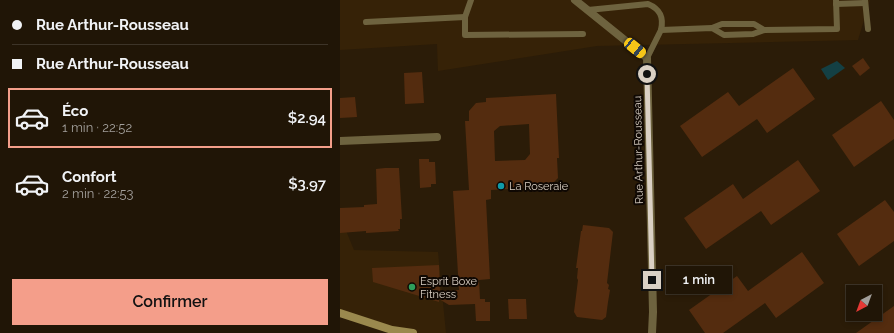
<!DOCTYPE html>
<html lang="fr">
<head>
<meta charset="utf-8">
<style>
	body { margin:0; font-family:Raleway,sans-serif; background:#2d2214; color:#f1f3f6; height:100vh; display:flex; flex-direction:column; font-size:15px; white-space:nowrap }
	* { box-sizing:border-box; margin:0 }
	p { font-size:13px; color:#a29f9b }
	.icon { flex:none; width:22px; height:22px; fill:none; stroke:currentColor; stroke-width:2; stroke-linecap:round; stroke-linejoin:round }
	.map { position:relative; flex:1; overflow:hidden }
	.side { display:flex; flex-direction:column; background:#201506; width:340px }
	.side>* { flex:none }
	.hud { display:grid; align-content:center; height:88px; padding:0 12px; background:#201506 }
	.needle { width:26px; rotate:221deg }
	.buttons { position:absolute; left:506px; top:285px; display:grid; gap:8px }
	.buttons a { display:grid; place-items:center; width:36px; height:36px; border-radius:0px; background:#201506; box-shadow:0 2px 6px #0003,0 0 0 1px #3d3428; font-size:20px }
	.end { position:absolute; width:18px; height:18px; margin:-9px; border:5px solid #dad0c4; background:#111; box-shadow:0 0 0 2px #111 }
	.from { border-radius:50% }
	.bubble { position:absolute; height:28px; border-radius:0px; background:#201506; box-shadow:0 2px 6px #0003,0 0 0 1px #3d3428; font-size:13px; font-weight:600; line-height:28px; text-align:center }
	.car { position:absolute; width:12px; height:24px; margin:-12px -6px; border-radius:5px; box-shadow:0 0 3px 1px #0007; background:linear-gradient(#f5c518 24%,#345 0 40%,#f5c518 0 76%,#345 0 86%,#f5c518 0) }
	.hud b { display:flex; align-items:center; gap:14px; height:38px; font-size:15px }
	.hud b+b { border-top:1px solid #3d3428 }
	.hud i { width:10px; height:10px; background:#f1f3f6 }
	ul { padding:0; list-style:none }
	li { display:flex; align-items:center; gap:12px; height:60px; margin:0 8px 6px; padding:0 4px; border:2px solid transparent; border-radius:0px }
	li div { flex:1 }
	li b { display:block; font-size:15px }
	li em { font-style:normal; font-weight:600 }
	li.current { border-color:#f49e8a }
	li>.icon { width:36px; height:36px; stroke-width:1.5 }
	.action { display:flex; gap:8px; margin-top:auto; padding:8px 12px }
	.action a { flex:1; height:46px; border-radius:0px; background:#f49e8a; color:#111; font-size:16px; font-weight:600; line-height:46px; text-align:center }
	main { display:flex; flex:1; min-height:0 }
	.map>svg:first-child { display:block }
</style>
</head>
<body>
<main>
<section class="side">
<div class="hud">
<b><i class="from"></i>Rue Arthur-Rousseau</b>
<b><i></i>Rue Arthur-Rousseau</b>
</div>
<ul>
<li class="current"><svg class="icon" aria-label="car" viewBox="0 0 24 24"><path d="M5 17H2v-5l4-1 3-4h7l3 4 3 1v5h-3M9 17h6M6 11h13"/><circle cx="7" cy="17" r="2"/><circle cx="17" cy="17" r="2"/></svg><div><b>Éco</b><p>1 min · 22:52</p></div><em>$2.94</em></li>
<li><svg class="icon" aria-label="car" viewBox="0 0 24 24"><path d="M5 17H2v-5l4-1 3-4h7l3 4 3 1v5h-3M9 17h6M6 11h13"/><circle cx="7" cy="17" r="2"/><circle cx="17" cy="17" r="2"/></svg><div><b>Confort</b><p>2 min · 22:53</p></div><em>$3.97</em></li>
</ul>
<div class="action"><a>Confirmer</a></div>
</section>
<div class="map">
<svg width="554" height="333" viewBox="0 0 554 333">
	<rect width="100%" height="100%" fill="#2b1c08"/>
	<g fill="#362207">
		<polygon points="0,0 530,0 518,40 257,46 98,71 97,44 0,50"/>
		<polygon points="0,220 2,221 14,250 98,252 106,333 53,333 0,313"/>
	</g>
	<polygon fill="#144044" points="497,61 505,68 488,80 481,69"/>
	<g fill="#542c0f" fill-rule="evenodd">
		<polygon points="523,58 530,68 520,76 512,66"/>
		<polygon points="453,68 475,99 427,133 417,119 362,157 340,126 388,92 399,106"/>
		<polygon points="82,72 84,103 65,104 64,73"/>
		<path d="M216 94 219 158H217L218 178 212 184 193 185V188L151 190V199L146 200 150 279 139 280 140 299H145V302H150V321H136L135 304 109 305 99 299V302L33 282 32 268 99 265 100 291 119 290 113 191 129 190 125 121H129V111L136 103 146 102V98ZM189 124 190 154 185 160 155 161 154 131 160 126Z"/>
		<polygon points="15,97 17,117 0,118 0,98"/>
		<polygon points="541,101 554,120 554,139 514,167 492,135"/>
		<polygon points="79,159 89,159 89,162 95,162 96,184 91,184 91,187 80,188"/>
		<polygon points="458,160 480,191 431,225 421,211 366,249 344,218 393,184 403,199"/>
		<polygon points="45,168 59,168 62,219 60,219 60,229 58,229 59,231 26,233 26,231 0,233 0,208 24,207 24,205 37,204 36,169"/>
		<polygon points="545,200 554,212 554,241 519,266 497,234"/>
		<polygon points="243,225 269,228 273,232 267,283 269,285 268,289 270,290 268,302 266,317 262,320 237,317 234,312 238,280 237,278 238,268 236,268 241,231 242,231"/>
		<polygon points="462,252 484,283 436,318 425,303 383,333 365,333 349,310 397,276 408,291"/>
		<polygon points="168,299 186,299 187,319 169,319"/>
		<polygon points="554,306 554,333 516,333"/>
	</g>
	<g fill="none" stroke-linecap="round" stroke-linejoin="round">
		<g stroke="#6e633f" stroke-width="6">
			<polyline points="131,0 125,17 125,35 243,34"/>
			<polyline points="525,0 528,29"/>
			<polyline points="496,4 525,3"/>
			<path d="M248 10 308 4C320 9 324 17 321 30"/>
			<polyline points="26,22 125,17"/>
			<polyline points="372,28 382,24 414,24 424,30"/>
			<polyline points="307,58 321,30 372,28 384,35 413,34 424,30 497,29 496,0"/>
		</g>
		<g stroke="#6e633f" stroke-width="8">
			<polyline points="235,0 307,58 313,312 312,333"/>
			<polyline points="0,141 97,137"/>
		</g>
		<polyline stroke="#9a894e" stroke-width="8" points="0,313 52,330 73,333"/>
	</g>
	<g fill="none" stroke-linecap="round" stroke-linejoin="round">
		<polyline stroke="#dad0c4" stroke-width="5" points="307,74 312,280"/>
	</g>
	<circle fill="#0f9aa8" stroke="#0f0803" stroke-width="1.5" cx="161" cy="186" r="4"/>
	<circle fill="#2e9e5b" stroke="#0f0803" stroke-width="1.5" cx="72" cy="287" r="4"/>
	<g text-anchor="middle" stroke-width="4" stroke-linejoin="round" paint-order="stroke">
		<g font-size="11" fill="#dad0c4" stroke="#0f0803">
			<text transform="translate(298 150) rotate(-91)" y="4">Rue Arthur-Rousseau</text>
		</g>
		<g font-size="11" fill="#dad0c4" stroke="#0f0803" text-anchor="start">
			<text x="169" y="190">La Roseraie</text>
			<text x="80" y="285">Esprit Boxe<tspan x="80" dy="13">Fitness</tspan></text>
		</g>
	</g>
</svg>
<div class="buttons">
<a><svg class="needle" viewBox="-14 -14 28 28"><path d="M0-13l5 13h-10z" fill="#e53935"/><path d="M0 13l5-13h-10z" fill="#a29f9b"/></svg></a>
</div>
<i class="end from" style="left:307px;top:74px"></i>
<i class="end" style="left:312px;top:280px"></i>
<div class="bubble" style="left:326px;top:266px;width:66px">1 min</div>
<i class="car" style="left:295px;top:48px;rotate:129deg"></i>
</div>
</main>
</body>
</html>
